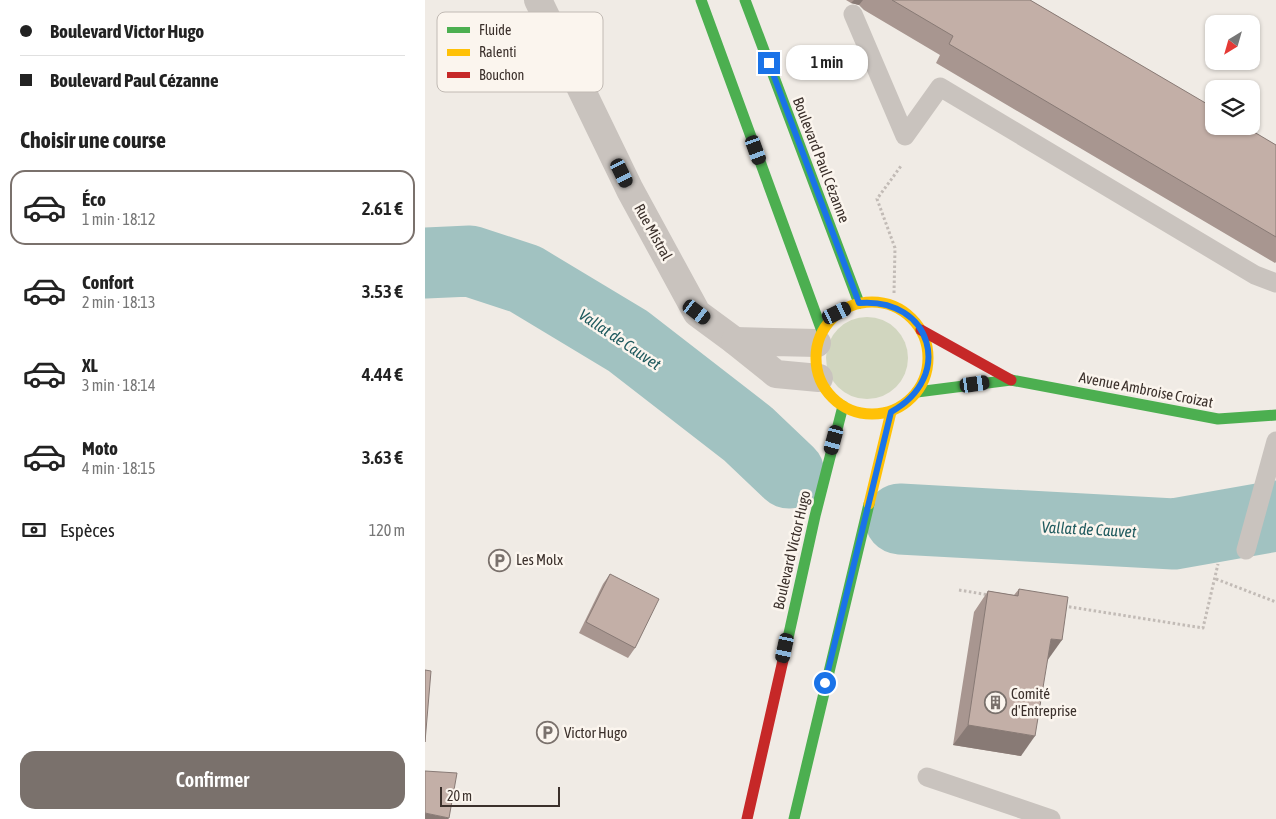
<!DOCTYPE html>
<html lang="fr">
<head>
<meta charset="utf-8">
<style>
	body { margin:0; font-family:"Asap Condensed",sans-serif; background:#f6f6f6; color:#222; height:100vh; display:flex; flex-direction:column; font-size:19px; white-space:nowrap }
	* { box-sizing:border-box; margin:0 }
	p { font-size:16px; color:#767676 }
	.icon { flex:none; width:28px; height:28px; fill:none; stroke:currentColor; stroke-width:2; stroke-linecap:round; stroke-linejoin:round }
	.map { position:relative; flex:1; overflow:hidden }
	.side { display:flex; flex-direction:column; background:#fff; width:425px }
	.side>* { flex:none }
	.banner { display:grid; align-content:center; height:110px; padding:0 20px; background:#fff }
	.needle { width:32px; rotate:217deg }
	.controls { position:absolute; left:780px; top:15px; display:grid; gap:10px }
	.controls a { display:grid; place-items:center; width:55px; height:55px; border-radius:10px; background:#fff; box-shadow:0 1px 4px #0004; font-size:25px }
	.scale { position:absolute; left:15px; bottom:12px; width:120px; box-sizing:border-box; padding-left:5px; border:2px solid #3b302b; border-top:0; font-size:14px; line-height:18px; white-space:nowrap; color:#3b302b; -webkit-text-stroke:4px #fbf5ee; paint-order:stroke }
	.end { position:absolute; width:22px; height:22px; margin:-11px; border:6px solid #1a73e8; background:#fff; box-shadow:0 0 0 2px #fff }
	.from { border-radius:50% }
	.bubble { position:absolute; height:35px; border-radius:15px; background:#fff; box-shadow:0 1px 4px #0004; font-size:16px; font-weight:600; line-height:35px; text-align:center }
	.car { position:absolute; width:15px; height:30px; margin:-15px -8px; border-radius:6px; box-shadow:0 0 4px 1px #0007; background:linear-gradient(#222 24%,#8ab4d8 0 40%,#222 0 76%,#8ab4d8 0 86%,#222 0) }
	.banner b { display:flex; align-items:center; gap:18px; height:48px; font-size:19px }
	.banner b+b { border-top:1px solid #e0e0e0 }
	.banner i { width:12px; height:12px; background:#222 }
	ul { padding:0; list-style:none }
	li { display:flex; align-items:center; gap:15px; height:75px; margin:0 10px 8px; padding:0 10px; border:2px solid transparent; border-radius:15px }
	li div { flex:1 }
	li b { display:block; font-size:19px }
	li em { font-style:normal; font-weight:600 }
	li.active { border-color:#7a716c }
	li>.icon { width:45px; height:45px; stroke-width:1.5 }
	h2 { padding:0 20px; font-size:22px; line-height:60px }
	.pay { display:flex; align-items:center; gap:12px; height:55px; padding:0 20px; font-size:19px }
	.pay p { margin-inline-start:auto }
	.action { display:flex; gap:10px; margin-top:auto; padding:10px 20px }
	.action a { flex:1; height:58px; border-radius:15px; background:#7a716c; color:#fff; font-size:20px; font-weight:600; line-height:58px; text-align:center }
	main { display:flex; flex:1; min-height:0 }
	.map>svg:first-child { display:block }
</style>
</head>
<body>
<main>
<section class="side">
<div class="banner">
<b><i class="from"></i>Boulevard Victor Hugo</b>
<b><i></i>Boulevard Paul Cézanne</b>
</div>
<h2>Choisir une course</h2>
<ul>
<li class="active"><svg class="icon" aria-label="car" viewBox="0 0 24 24"><path d="M5 17H2v-5l4-1 3-4h7l3 4 3 1v5h-3M9 17h6M6 11h13"/><circle cx="7" cy="17" r="2"/><circle cx="17" cy="17" r="2"/></svg><div><b>Éco</b><p>1 min · 18:12</p></div><em>2.61 €</em></li>
<li><svg class="icon" aria-label="car" viewBox="0 0 24 24"><path d="M5 17H2v-5l4-1 3-4h7l3 4 3 1v5h-3M9 17h6M6 11h13"/><circle cx="7" cy="17" r="2"/><circle cx="17" cy="17" r="2"/></svg><div><b>Confort</b><p>2 min · 18:13</p></div><em>3.53 €</em></li>
<li><svg class="icon" aria-label="car" viewBox="0 0 24 24"><path d="M5 17H2v-5l4-1 3-4h7l3 4 3 1v5h-3M9 17h6M6 11h13"/><circle cx="7" cy="17" r="2"/><circle cx="17" cy="17" r="2"/></svg><div><b>XL</b><p>3 min · 18:14</p></div><em>4.44 €</em></li>
<li><svg class="icon" aria-label="car" viewBox="0 0 24 24"><path d="M5 17H2v-5l4-1 3-4h7l3 4 3 1v5h-3M9 17h6M6 11h13"/><circle cx="7" cy="17" r="2"/><circle cx="17" cy="17" r="2"/></svg><div><b>Moto</b><p>4 min · 18:15</p></div><em>3.63 €</em></li>
</ul>
<div class="pay"><svg class="icon" aria-label="cash" viewBox="0 0 24 24"><path d="M3 7h18v10H3z"/><circle cx="12" cy="12" r="2"/></svg>Espèces<p>120 m</p></div>
<div class="action"><a>Confirmer</a></div>
</section>
<div class="map">
<svg width="851" height="819" viewBox="0 0 851 819">
	<rect width="100%" height="100%" fill="#f0ebe5"/>
	<circle fill="#d1d6bf" cx="442" cy="358" r="41"/>
	<g fill="none" stroke-linecap="round" stroke-linejoin="round">
		<g stroke="#a1c2c1" stroke-width="71">
			<polyline points="0,263 45,261 100,279 203,341 323,434 364,473"/>
			<polyline points="475,519 749,534 851,516"/>
		</g>
		<g stroke="#c2bbb6" stroke-width="3" stroke-dasharray="2.5 2.5" stroke-linecap="butt">
			<polyline points="469,293 470,248 452,199 476,166"/>
			<polyline points="791,579 851,602"/>
			<polyline points="534,590 564,595"/>
			<polyline points="639,606 778,628 793,564"/>
		</g>
		<g stroke="#c9c3be" stroke-width="19">
			<polyline points="428,14 480,136 515,87 830,275 851,283"/>
			<polyline points="821,550 851,441"/>
			<polyline points="502,777 626,819"/>
		</g>
		<g stroke="#c9c3be" stroke-width="28">
			<polyline points="113,0 205,190 272,313 310,341"/>
			<polyline points="392,343 310,341 351,374 394,378"/>
		</g>
		<g stroke="#4caf50" stroke-width="11">
			<polyline points="276,0 397,331"/>
			<polyline points="320,0 434,303"/>
			<polyline points="492,392 586,380 793,419 851,415"/>
			<polyline points="361,647 390,516 418,406"/>
			<polyline points="369,819 444,504"/>
		</g>
		<g stroke="#ffc107" stroke-width="11">
			<circle cx="447" cy="358" r="56"/>
			<polyline points="444,504 466,412"/>
		</g>
		<g stroke="#c62828" stroke-width="11">
			<polyline points="496,330 586,380"/>
			<polyline points="322,819 361,647"/>
		</g>
	</g>
	<g fill="#a89690">
		<polygon points="421,0 605,0 851,145 851,262 850,263 511,63 515,55 439,10 434,5 426,3"/>
		<polygon points="185,574 210,648 203,658 154,633 178,584"/>
		<polygon points="594,589 622,661 596,756 528,745 549,612 563,591 589,595"/>
	</g>
	<g fill="#887a75">
		<polygon points="429,0 438,0 434,5 426,3"/>
		<polygon points="626,639 637,640 622,661"/>
		<polygon points="543,725 610,736 596,756 528,745"/>
		<polygon points="0,813 24,818 23,819 0,819"/>
	</g>
	<g fill="#c3afa7" stroke="#887a75">
		<polygon points="467,0 605,0 789,108 789,126 819,126 851,145 851,237 524,44 528,36"/>
		<polygon points="185,574 234,599 210,648 161,622"/>
		<polygon points="594,589 643,597 637,640 626,639 610,736 543,725 563,591 593,596"/>
		<polygon points="0,670 6,671 0,742"/>
		<polygon points="0,771 32,773 24,818 0,813"/>
	</g>
	<g fill="none" stroke-linecap="round" stroke-linejoin="round">
		<path stroke="#1a73e8" stroke-width="6" d="M344 63 434 303C507 297 530 377 466 412L400 683"/>
	</g>
	<defs>
		<symbol id="parking-ring" viewBox="-11 -11 22 22"><circle r="9.5" fill="#fbf5ee" stroke="#7a716c" stroke-width="1.5"/><path d="M-3.5-5.5H1a3.5 3.5 0 0 1 0 7H-1V5.5H-3.5ZM-1-3.4V-.6H.8a1.4 1.4 0 0 0 0-2.8Z" fill="#7a716c"/></symbol>
		<symbol id="building-ring" viewBox="-11 -11 22 22"><circle r="9.5" fill="#fbf5ee" stroke="#7a716c" stroke-width="1.5"/><path d="M-4-6H4V6H1V3H-1V6H-4ZM-2.5-4.3h1.7v1.8h-1.7ZM.8-4.3h1.7v1.8H.8ZM-2.5-1h1.7V.8h-1.7ZM.8-1h1.7V.8H.8Z" fill="#7a716c"/></symbol>
	</defs>
	<g fill-rule="evenodd">
		<use href="#parking-ring" x="62" y="548" width="25" height="25"/>
		<use href="#building-ring" x="558" y="690" width="25" height="25"/>
		<use href="#parking-ring" x="110" y="720" width="25" height="25"/>
	</g>
	<g text-anchor="middle" stroke-width="5" stroke-linejoin="round" paint-order="stroke">
		<g font-size="15" fill="#3b302b" stroke="#fbf5ee">
			<text transform="translate(396 160) rotate(69)" y="5">Boulevard Paul Cézanne</text>
			<text transform="translate(228 232) rotate(61)" y="5">Rue Mistral</text>
			<text transform="translate(721 390) rotate(11)" y="5">Avenue Ambroise Croizat</text>
			<text transform="translate(367 550) rotate(-77)" y="5">Boulevard Victor Hugo</text>
		</g>
		<g font-size="15" fill="#3b302b" stroke="#fbf5ee" text-anchor="start">
			<text x="91" y="565">Les Molx</text>
			<text x="586" y="699">Comité<tspan x="586" dy="17">d'Entreprise</tspan></text>
			<text x="139" y="738">Victor Hugo</text>
		</g>
		<g font-size="16" font-style="italic" fill="#1f5a5e" stroke="#fbf5ee">
			<text transform="translate(195 339) rotate(34)" y="6">Vallat de Cauvet</text>
			<text transform="translate(664 529) rotate(3)" y="6">Vallat de Cauvet</text>
		</g>
	</g>
	<rect x="12" y="12" width="166" height="80" rx="8" fill="#fbf5ee" stroke="#c1bab4" stroke-width="1"/>
	<rect x="22" y="27" width="23" height="6" fill="#4caf50"/>
	<rect x="22" y="49" width="23" height="7" fill="#ffc107"/>
	<rect x="22" y="72" width="23" height="6" fill="#c62828"/>
	<g font-size="14" fill="#3b302b">
		<text x="54" y="35">Fluide</text>
		<text x="54" y="57">Ralenti</text>
		<text x="54" y="80">Bouchon</text>
	</g>
</svg>
<div class="controls">
<a><svg class="needle" viewBox="-14 -14 28 28"><path d="M0-13l5 13h-10z" fill="#e53935"/><path d="M0 13l5-13h-10z" fill="#767676"/></svg></a>
<a><svg class="icon" aria-label="layers" viewBox="0 0 24 24"><path d="M12 4l9 5-9 5-9-5zM3 14l9 5 9-5"/></svg></a>
</div>
<div class="scale">20 m</div>
<i class="end from" style="left:400px;top:683px"></i>
<i class="end" style="left:344px;top:63px"></i>
<div class="bubble" style="left:361px;top:45px;width:82px">1 min</div>
<i class="car" style="left:331px;top:150px;rotate:160deg"></i>
<i class="car" style="left:197px;top:173px;rotate:154deg"></i>
<i class="car" style="left:272px;top:312px;rotate:127deg"></i>
<i class="car" style="left:412px;top:313px;rotate:64deg"></i>
<i class="car" style="left:550px;top:384px;rotate:82deg"></i>
<i class="car" style="left:409px;top:440px;rotate:195deg"></i>
<i class="car" style="left:360px;top:648px;rotate:192deg"></i>
</div>
</main>
</body>
</html>
